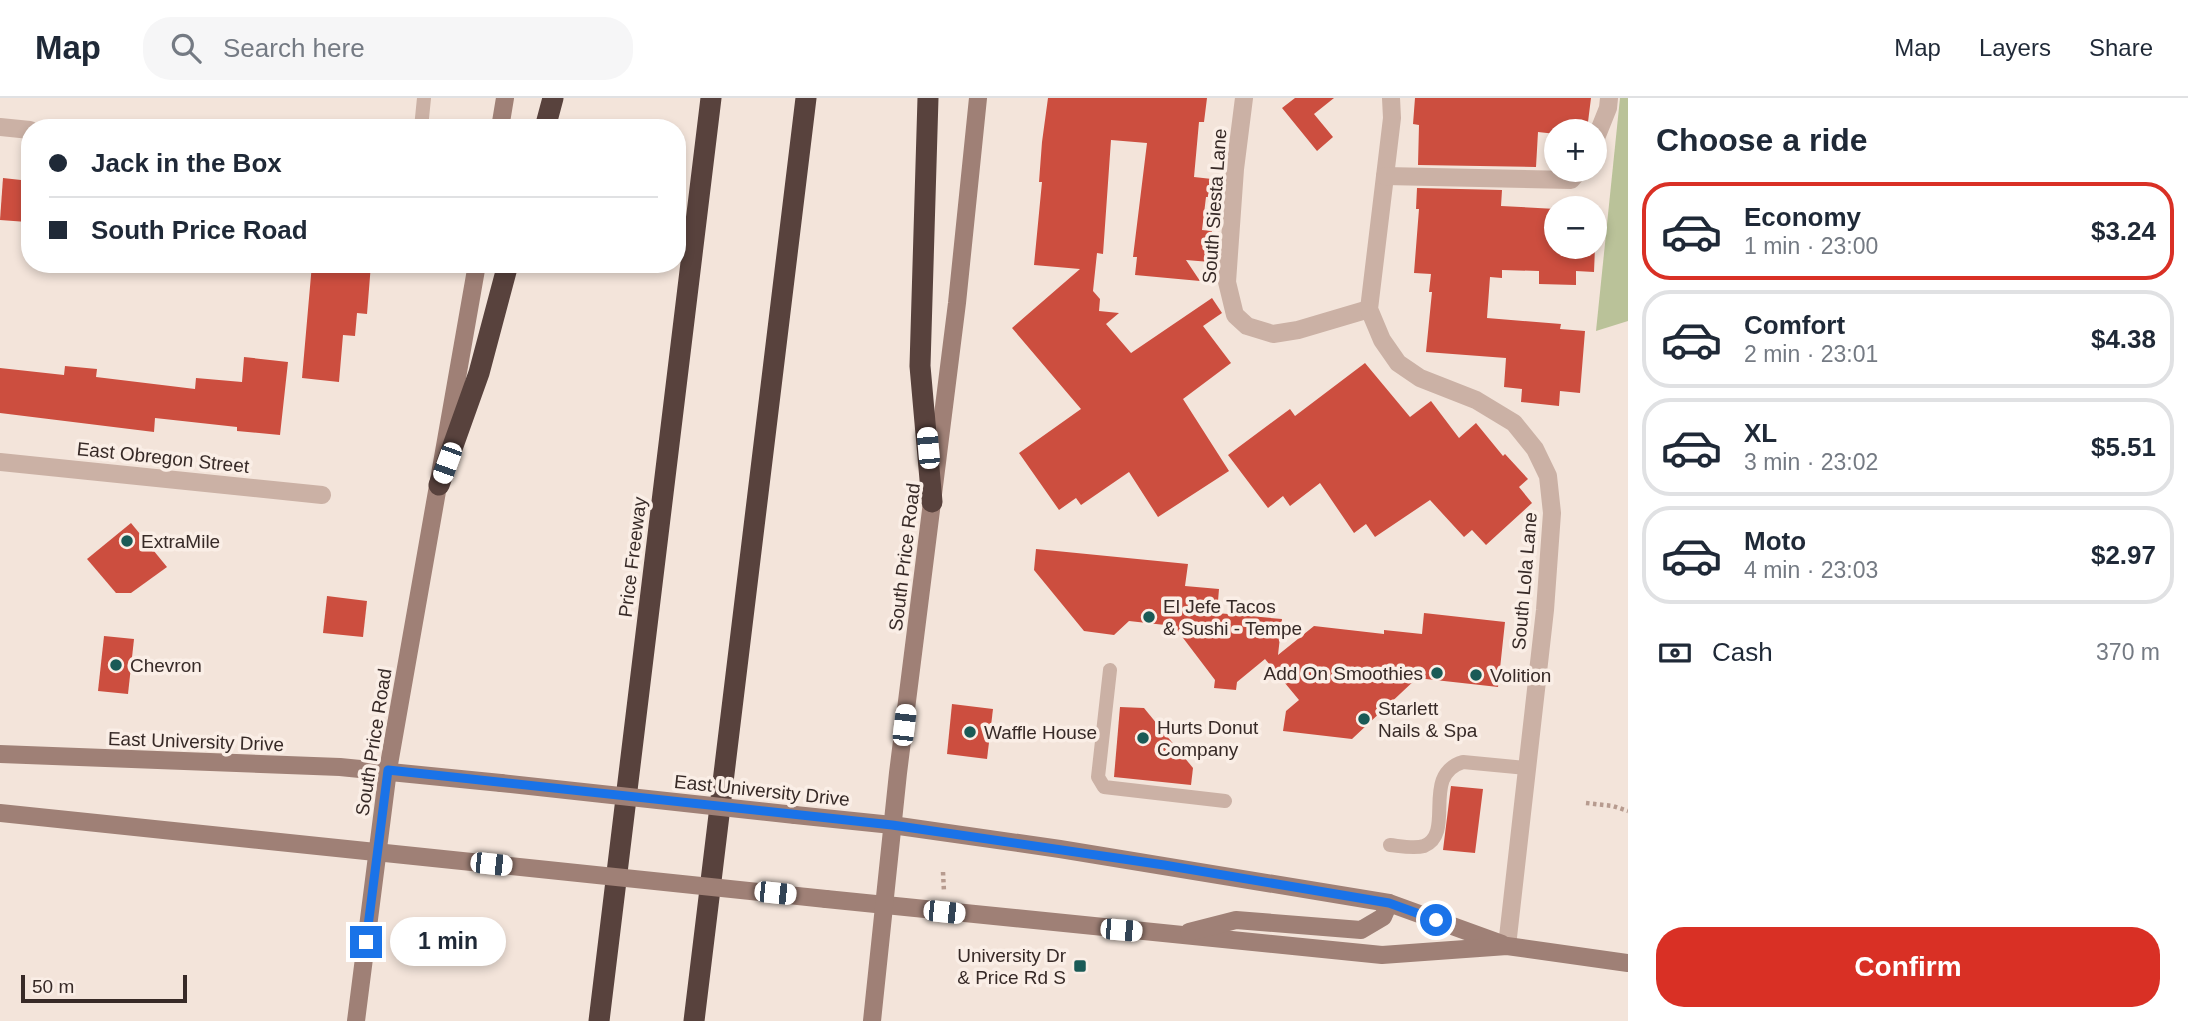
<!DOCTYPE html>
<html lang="en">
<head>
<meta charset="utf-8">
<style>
	body { margin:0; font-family:Helvetica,sans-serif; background:#f6f6f7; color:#1f2937; height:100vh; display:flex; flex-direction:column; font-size:26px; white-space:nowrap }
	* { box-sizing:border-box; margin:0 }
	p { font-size:23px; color:#747a83 }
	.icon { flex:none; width:38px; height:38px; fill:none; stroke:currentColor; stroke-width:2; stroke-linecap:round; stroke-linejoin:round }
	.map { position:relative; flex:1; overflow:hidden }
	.details { display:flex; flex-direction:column; background:#fff; width:560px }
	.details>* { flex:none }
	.top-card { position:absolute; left:21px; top:21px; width:665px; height:154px; border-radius:28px; box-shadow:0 4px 10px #0003; display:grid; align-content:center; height:154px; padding:0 28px; background:#fff }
	.buttons { position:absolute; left:1544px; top:21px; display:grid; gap:14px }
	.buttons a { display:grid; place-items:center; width:63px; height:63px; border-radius:50%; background:#fff; box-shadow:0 4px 10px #0003; font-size:35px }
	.scale { position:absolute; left:21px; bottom:18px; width:166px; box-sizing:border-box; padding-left:7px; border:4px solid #372a27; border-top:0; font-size:19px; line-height:24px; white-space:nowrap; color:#372a27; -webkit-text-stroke:5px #faeee6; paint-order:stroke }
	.end { position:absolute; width:32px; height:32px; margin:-16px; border:9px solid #1a73e8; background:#fff; box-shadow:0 0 0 4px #fff }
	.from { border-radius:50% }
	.bubble { position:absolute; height:49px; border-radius:24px; background:#fff; box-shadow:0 4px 10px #0003; font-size:23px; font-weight:800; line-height:49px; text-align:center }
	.car { position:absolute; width:21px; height:42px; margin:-21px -10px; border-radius:9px; box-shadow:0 0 5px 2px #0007; background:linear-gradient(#fff 24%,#345 0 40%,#fff 0 76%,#345 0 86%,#fff 0) }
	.top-card b { display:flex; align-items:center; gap:24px; height:66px; font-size:26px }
	.top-card b+b { border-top:2px solid #e0e1e3 }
	.top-card i { width:18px; height:18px; background:#1f2937 }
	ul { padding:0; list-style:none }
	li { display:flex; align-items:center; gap:21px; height:98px; margin:0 14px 10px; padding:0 14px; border:4px solid #e0e1e3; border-radius:28px }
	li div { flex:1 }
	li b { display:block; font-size:26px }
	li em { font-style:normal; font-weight:800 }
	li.selected { border-color:#d93025 }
	li>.icon { width:63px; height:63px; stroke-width:1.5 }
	h2 { padding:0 28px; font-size:32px; line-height:84px }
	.pay { display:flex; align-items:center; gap:18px; height:77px; padding:0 28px; font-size:26px }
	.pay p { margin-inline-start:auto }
	.button { display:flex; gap:14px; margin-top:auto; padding:14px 28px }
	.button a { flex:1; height:80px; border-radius:28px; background:#d93025; color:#fff; font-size:28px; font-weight:800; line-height:80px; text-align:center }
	header { display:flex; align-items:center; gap:42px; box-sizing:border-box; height:98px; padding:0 35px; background:#fff; border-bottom:2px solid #e0e1e3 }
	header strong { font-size:33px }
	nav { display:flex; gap:38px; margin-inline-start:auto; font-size:24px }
	.search { width:490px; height:63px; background:#f6f6f7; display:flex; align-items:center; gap:18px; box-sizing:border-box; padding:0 24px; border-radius:28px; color:#747a83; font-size:26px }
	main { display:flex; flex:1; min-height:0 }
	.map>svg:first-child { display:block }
</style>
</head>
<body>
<header>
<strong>Map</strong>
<div class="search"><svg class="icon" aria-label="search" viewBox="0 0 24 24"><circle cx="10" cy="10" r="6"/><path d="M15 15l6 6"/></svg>Search here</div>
<nav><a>Map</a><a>Layers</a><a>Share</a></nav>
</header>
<main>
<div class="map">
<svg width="1628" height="923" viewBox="0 0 1628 923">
	<rect width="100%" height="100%" fill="#f3e4da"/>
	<polygon fill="#bac299" points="1620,0 1628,0 1628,223 1596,233"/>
	<g fill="#cc4e3f">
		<polygon points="1048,0 1207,0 1204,24 1199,24 1194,79 1212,81 1210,99 1206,99 1202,132 1212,133 1210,164 1186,162 1200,183 1135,177 1137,159 1133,159 1147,45 1111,42 1103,156 1097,155 1093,193 1100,201 1099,213 1119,215 1106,226 1131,255 1212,200 1222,215 1203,228 1231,265 1183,301 1229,373 1158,419 1129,374 1081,407 1076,400 1059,412 1019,355 1081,311 1012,230 1080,171 1034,167 1042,84 1039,84 1042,44"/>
		<polygon points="1295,0 1334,0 1314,16 1333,39 1317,53 1282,10"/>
		<polygon points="1415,0 1591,0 1588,24 1575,23 1574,33 1556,33 1556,36 1538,34 1536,69 1418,67 1419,27 1413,26"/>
		<polygon points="3,80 30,83 30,116 27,124 0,122"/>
		<polygon points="1417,90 1502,92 1501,108 1556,111 1556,149 1595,149 1594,174 1576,173 1576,187 1539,186 1539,173 1502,172 1502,180 1490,179 1487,220 1561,226 1560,231 1585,233 1580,295 1560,293 1559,308 1521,304 1522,291 1504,289 1506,260 1426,254 1432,194 1429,194 1431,176 1414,175 1419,111 1416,111"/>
		<polygon points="312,166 371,166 367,216 357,215 355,238 343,237 339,284 302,280"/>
		<polygon points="244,259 288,264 280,337 237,333 237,329 155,320 154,334 0,315 0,270 64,277 65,268 97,271 96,279 195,291 196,280 242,284"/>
		<polygon points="1365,265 1410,319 1431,303 1459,340 1476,325 1503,358 1505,356 1528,381 1519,389 1532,405 1486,447 1472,432 1464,439 1430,402 1375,439 1366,426 1354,435 1320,385 1290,408 1283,398 1268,410 1228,357 1290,311 1295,318"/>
		<polygon points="131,425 167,469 131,495 116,495 87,461"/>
		<polygon points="1036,451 1188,466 1185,488 1219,491 1217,515 1282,521 1278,557 1314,528 1384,536 1384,532 1422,536 1424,515 1505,524 1498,589 1417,580 1352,641 1283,633 1286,613 1299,602 1265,561 1237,584 1236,592 1214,590 1215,582 1174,528 1129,523 1114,537 1084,533 1034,472"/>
		<polygon points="327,498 367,503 363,539 323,535"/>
		<polygon points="104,538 134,541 128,596 98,593"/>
		<polygon points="952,606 993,611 987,661 947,656"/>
		<polygon points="1120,609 1144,610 1193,670 1191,687 1114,679"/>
		<polygon points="1451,688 1483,691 1475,755 1443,752"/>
	</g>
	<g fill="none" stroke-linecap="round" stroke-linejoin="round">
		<g stroke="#b79b8f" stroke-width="4.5" stroke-dasharray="3.5 3.5" stroke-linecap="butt">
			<polyline points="1586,705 1613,708 1628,713"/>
			<polyline points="943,774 944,794"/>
		</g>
		<g stroke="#cbb1a5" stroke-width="14">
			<polyline points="421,30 424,0"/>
			<polyline points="1110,572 1098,679 1104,689 1225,703"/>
			<path d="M1390 747C1400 748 1414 751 1424 748 1456 735 1420 677 1463 664L1527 670"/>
		</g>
		<g stroke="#cbb1a5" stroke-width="18">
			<polyline points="1244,0 1235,71 1227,184 1235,217 1247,228 1273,236 1298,232 1369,211"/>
			<polyline points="1391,0 1392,20 1369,211 1382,242 1398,265 1420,280 1476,302 1514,325 1535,351 1548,378 1552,415 1545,512 1507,848"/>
			<polyline points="0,29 30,32"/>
			<polyline points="1594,45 1608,10 1609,0"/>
			<polyline points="1385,78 1571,82 1580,72"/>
			<polyline points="0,364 322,397"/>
		</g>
		<g stroke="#9f8076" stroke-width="18">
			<polyline points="500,30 505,0"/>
			<polyline points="0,656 340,669 501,685"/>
			<polyline points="0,715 491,766"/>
			<polyline points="795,717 892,727 1060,751 1389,805 1502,846"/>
			<polyline points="826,801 1382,857 1507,848 1628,865"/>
			<polyline points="1189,834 1236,822 1361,832 1383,819 1389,805"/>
			<polyline points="356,923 388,672 477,166"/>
			<polyline points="872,923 898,675 957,205 978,0"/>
		</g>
		<g stroke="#58423d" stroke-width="21">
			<polyline points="928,0 920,268 932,404"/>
			<polyline points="545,30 553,0"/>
			<polyline points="439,387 479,275 508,166"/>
			<polyline points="599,923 711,0"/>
			<polyline points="694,923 806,0"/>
		</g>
		<g stroke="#9f8076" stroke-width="18">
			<polyline points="501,685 795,717"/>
			<polyline points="491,766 826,801"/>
		</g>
	</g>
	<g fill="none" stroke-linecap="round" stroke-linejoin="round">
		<polyline stroke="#1a73e8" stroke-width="9" points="366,844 388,672 892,727 1164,767 1389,805 1436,822"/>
	</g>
	<g fill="#1a5a56" stroke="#faeee6" stroke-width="2.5">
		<circle cx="127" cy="443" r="7"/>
		<circle cx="1149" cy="519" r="7"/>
		<circle cx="116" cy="567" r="7"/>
		<circle cx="1437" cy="575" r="7"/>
		<circle cx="1476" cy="577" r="7"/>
		<circle cx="1364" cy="621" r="7"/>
		<circle cx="970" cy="634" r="7"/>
		<circle cx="1143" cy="640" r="7"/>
		<rect x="1073" y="861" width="14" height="14" rx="3.5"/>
	</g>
	<g text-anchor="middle" stroke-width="7" stroke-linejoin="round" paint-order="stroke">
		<g font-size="19" fill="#372a27" stroke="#faeee6">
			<text transform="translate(1214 108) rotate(-86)" y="7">South Siesta Lane</text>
			<text transform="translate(163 359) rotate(6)" y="7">East Obregon Street</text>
			<text transform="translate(632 459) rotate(-83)" y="7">Price Freeway</text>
			<text transform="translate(904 459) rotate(-83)" y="7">South Price Road</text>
			<text transform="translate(1524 483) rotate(-85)" y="7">South Lola Lane</text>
			<text transform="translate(196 643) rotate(2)" y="7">East University Drive</text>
			<text transform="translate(373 644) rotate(-81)" y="7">South Price Road</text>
			<text transform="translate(762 692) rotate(6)" y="7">East University Drive</text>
		</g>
		<g font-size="19" fill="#372a27" stroke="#faeee6" text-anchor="start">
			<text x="141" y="450">ExtraMile</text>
			<text x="1163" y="515">El Jefe Tacos<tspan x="1163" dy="22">&amp; Sushi - Tempe</tspan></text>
			<text x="130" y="574">Chevron</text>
			<text x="1423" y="582" text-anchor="end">Add On Smoothies</text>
			<text x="1490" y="584">Volition</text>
			<text x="1378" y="617">Starlett<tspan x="1378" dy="22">Nails &amp; Spa</tspan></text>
			<text x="1157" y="636">Hurts Donut<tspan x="1157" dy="22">Company</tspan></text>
			<text x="984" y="641">Waffle House</text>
			<text x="1066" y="864" text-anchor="end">University Dr<tspan x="1066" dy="22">&amp; Price Rd S</tspan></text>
		</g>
	</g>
</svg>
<div class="buttons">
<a>+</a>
<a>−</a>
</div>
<div class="scale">50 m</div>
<i class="end from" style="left:1436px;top:822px"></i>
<i class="end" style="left:366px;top:844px"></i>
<div class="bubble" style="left:390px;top:819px;width:116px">1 min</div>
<i class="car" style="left:928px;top:350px;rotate:355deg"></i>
<i class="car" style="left:447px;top:365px;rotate:200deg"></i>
<i class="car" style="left:904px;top:627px;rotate:7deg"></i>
<i class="car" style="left:491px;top:766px;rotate:96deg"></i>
<i class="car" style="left:775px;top:795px;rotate:96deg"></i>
<i class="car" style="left:944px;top:814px;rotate:96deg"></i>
<i class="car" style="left:1121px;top:832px;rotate:95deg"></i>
<div class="top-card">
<b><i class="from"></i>Jack in the Box</b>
<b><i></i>South Price Road</b>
</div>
</div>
<section class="details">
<h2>Choose a ride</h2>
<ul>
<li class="selected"><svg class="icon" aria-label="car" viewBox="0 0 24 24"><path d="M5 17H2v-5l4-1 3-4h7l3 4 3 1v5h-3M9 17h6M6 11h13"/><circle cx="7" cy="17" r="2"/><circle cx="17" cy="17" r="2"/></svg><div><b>Economy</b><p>1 min · 23:00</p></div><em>$3.24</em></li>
<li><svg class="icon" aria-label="car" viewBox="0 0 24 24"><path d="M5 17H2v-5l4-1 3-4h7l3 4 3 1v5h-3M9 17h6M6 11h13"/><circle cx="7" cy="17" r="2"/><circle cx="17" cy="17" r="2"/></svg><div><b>Comfort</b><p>2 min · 23:01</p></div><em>$4.38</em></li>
<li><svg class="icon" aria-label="car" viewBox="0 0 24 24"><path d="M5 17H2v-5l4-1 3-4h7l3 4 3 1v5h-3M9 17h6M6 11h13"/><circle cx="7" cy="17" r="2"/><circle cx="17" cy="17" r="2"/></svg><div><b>XL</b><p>3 min · 23:02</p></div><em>$5.51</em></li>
<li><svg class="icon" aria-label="car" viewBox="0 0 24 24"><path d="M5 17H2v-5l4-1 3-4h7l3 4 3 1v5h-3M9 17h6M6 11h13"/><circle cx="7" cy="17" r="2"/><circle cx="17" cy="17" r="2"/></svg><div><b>Moto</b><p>4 min · 23:03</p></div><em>$2.97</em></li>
</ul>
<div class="pay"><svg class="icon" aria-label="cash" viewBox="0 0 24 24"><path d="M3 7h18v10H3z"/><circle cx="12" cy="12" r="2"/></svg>Cash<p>370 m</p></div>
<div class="button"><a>Confirm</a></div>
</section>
</main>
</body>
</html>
